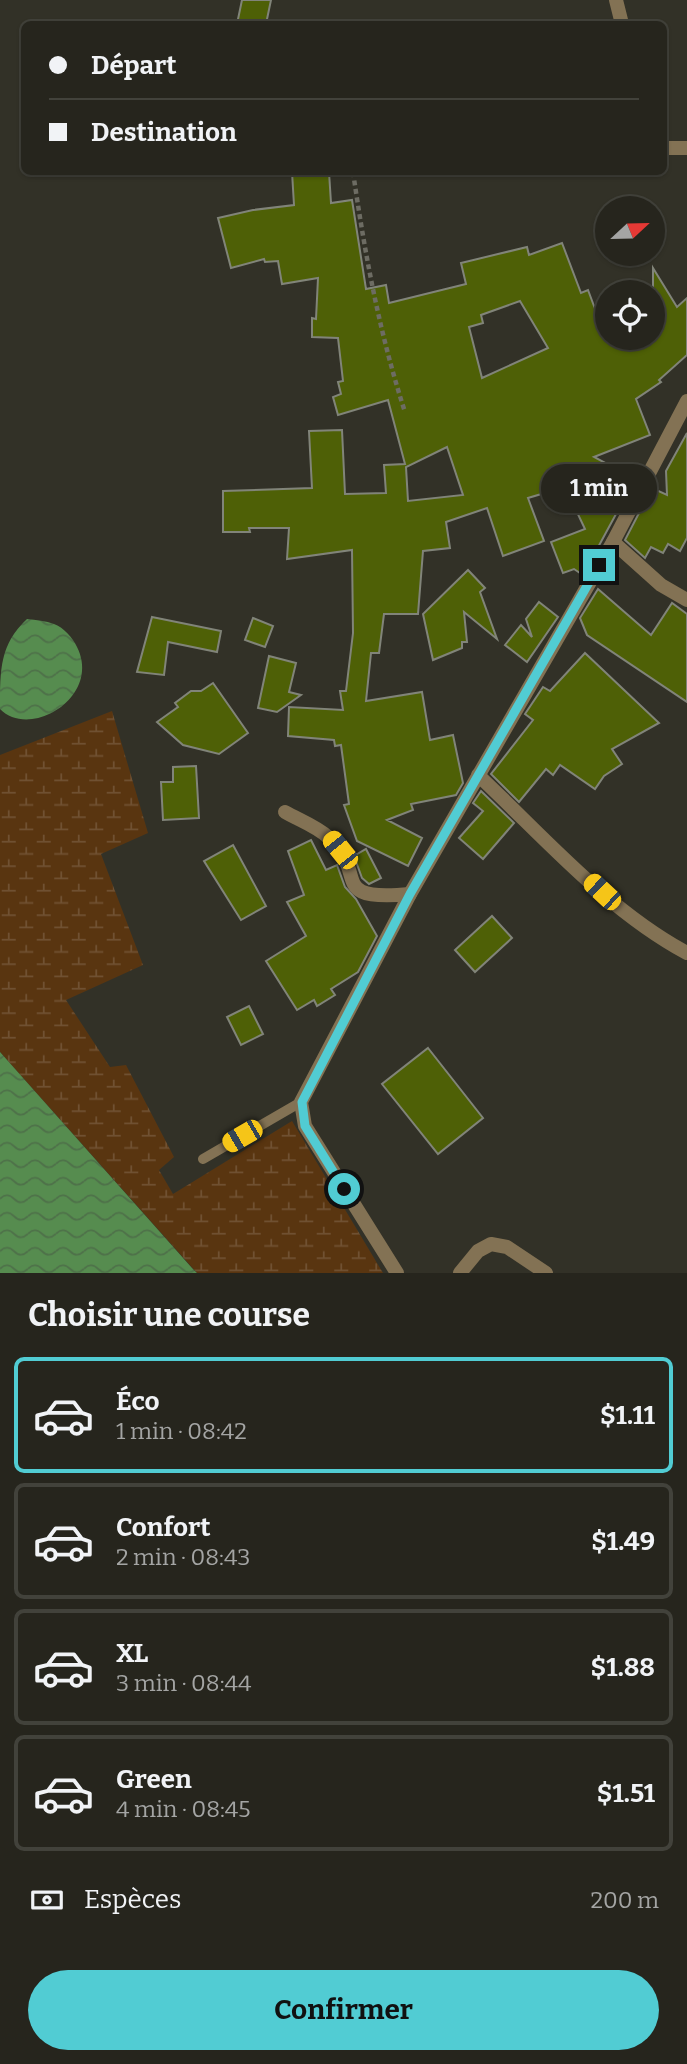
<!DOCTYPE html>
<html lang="fr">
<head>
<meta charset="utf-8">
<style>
	body { margin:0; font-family:Bitter,serif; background:#32312a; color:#f1f3f6; height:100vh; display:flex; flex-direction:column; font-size:26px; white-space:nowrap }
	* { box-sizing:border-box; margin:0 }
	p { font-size:23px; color:#a4a5a4 }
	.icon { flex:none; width:38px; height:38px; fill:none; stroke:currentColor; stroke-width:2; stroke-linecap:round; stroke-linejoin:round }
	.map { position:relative; height:1273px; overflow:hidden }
	.panel { display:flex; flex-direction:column; background:#26251d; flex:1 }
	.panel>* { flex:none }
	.banner { position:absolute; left:21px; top:21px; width:646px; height:154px; border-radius:10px; box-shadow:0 2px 5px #0004,0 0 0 2px #42423b; display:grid; align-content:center; height:154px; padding:0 28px; background:#26251d }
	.needle { width:46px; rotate:68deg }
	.fabs { position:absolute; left:595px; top:196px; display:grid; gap:14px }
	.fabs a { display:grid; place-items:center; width:70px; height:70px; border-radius:50%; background:#26251d; box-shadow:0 2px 5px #0004,0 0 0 2px #42423b; font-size:35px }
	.end { position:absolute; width:32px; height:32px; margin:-16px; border:9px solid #51ccd3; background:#111; box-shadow:0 0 0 4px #111 }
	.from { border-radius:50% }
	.bubble { position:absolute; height:49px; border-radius:24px; background:#26251d; box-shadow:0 2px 5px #0004,0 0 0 2px #42423b; font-size:23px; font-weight:700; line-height:49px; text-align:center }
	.car { position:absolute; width:21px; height:42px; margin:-21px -10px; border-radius:9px; box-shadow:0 0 5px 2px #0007; background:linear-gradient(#f5c518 24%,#345 0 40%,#f5c518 0 76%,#345 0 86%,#f5c518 0) }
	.banner b { display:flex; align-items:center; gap:24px; height:66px; font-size:26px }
	.banner b+b { border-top:2px solid #42423b }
	.banner i { width:18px; height:18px; background:#f1f3f6 }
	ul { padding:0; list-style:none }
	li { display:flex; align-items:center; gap:21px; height:116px; margin:0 14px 10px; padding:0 14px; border:4px solid #42423b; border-radius:10px }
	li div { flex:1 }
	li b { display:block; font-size:26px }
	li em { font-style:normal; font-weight:700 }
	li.current { border-color:#51ccd3 }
	li>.icon { width:63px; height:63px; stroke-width:1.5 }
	h2 { padding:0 28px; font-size:32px; line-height:84px }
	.pay { display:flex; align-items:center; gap:18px; height:77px; padding:0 28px; font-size:26px }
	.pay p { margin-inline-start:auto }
	.primary-button { display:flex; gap:14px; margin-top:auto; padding:14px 28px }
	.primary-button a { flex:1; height:80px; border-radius:42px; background:#51ccd3; color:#111; font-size:28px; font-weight:700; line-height:80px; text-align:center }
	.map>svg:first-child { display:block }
</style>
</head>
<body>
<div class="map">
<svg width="687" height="1273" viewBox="0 0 687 1273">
	<defs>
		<pattern id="wetland-marsh" width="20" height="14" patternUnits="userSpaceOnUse" patternTransform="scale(1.75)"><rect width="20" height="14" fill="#593510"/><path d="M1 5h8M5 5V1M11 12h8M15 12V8" fill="none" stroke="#705132"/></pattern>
		<pattern id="water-waves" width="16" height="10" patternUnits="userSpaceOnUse" patternTransform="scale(1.75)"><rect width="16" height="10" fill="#568c4f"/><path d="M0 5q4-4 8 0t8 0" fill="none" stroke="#4e7149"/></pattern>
	</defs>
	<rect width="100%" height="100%" fill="#323127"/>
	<polygon fill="url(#wetland-marsh)" points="112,711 148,833 101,854 143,965 66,1000 110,1067 126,1065 174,1157 159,1170 173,1194 292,1121 383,1273 197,1273 0,1052 0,755"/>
	<g fill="url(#water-waves)">
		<path d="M27 619C36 620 46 621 54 624 63 627 73 638 77 647 102 697 30 740 0 709 0 669 0 644 27 619Z"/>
		<polygon points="0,1052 192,1268 197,1273 0,1273"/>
	</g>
	<g fill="#4e6006" stroke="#818479" stroke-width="2" fill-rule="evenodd">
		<polygon points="242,0 271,0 266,24 237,24"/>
		<path d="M292 172H329L331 203 352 200 366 289 386 285 389 303 466 284 461 263 527 247 529 255 562 243 581 293 588 290 597 314 607 308V338H653V268L677 307 687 298V355L659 380 661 382 636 399 650 435 594 457 635 479 583 575 574 569 563 573 551 542 585 529 565 487 528 498 544 541 503 556 487 508 446 522 450 548 423 551 418 614H384L379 653H371L366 701 422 692 430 740 453 735 463 783 456 795 411 804 413 810 387 820 422 838 408 866 357 841 344 805 349 804 341 745 335 746 334 740 288 736 289 707 343 710 340 691H346L353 633 352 550 287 559 289 528H249L250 532H223V491L312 488 309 431 342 430 345 494 386 493 384 465 405 464 388 400 338 415 333 397 341 394 338 382 343 381 338 338 312 337V318L316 319 318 278 282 284 278 261 265 262 264 259 231 268 218 218 253 210 294 205ZM520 301 548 348 482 378 469 327 483 323 481 315ZM447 447 463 495 408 501 406 467Z"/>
		<polygon points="687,433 687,538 680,551 668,544 663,553 651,547 645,558 625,540 652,488 667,495 666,471"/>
		<polygon points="468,570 485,588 480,592 497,639 464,612 467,642 462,642 462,648 433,660 423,614"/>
		<polygon points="598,589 651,635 672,603 687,614 687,702 587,635 580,618"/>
		<polygon points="539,602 558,617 527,662 505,645 521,625 532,637 526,619"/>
		<polygon points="152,617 221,631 217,652 168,642 164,675 137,672"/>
		<polygon points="253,618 273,626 265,647 245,640"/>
		<polygon points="585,653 659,723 612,749 622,764 604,776 595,789 560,765 553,775 546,769 519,802 491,774 533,720 525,714 543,687 550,691"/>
		<polygon points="269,656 296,663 289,692 301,695 277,712 258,708"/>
		<polygon points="213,683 248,733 219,754 183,745 157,722 178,707 175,703 191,691 201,691"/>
		<polygon points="196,766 199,818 163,820 161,782 173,782 173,767"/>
		<polygon points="481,791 514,823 483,859 459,838 483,811 473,803"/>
		<polygon points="311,840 326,870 337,865 345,887 356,899 377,936 358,972 331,989 335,995 317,1006 314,1000 297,1010 266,961 306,936 287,902 304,895 288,851"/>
		<polygon points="233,845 266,906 241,920 204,861"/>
		<polygon points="366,849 381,878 369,884 362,878 354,856"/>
		<polygon points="492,916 512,938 475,972 455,950"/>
		<polygon points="249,1006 263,1034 241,1045 227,1017"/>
		<polygon points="428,1048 483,1118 438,1154 382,1084"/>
	</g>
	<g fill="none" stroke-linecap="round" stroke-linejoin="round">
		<path stroke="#6d6c63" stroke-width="4.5" stroke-dasharray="5 3.5" stroke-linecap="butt" d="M353 172C365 254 379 332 405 412"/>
		<polyline stroke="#837254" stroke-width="10" points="203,1159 301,1102"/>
		<g stroke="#837254" stroke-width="14">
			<polyline points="616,0 622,24"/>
			<polyline points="663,148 687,148"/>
			<polyline points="613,542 661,585 687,600"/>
			<path d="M478 775C543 836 607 910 687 953"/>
			<path d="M285 812C299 820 316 826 328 837 370 873 325 902 410 894"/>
			<polyline points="397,1273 305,1126 301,1102 410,894 613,542 687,401"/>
			<polyline points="460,1273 478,1251 491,1244 507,1247 546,1273"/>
		</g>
	</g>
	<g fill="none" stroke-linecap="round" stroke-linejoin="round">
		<polyline stroke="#51ccd3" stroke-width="9" points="344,1189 305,1126 302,1102 410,894 599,565"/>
	</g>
</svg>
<div class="fabs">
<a><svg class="needle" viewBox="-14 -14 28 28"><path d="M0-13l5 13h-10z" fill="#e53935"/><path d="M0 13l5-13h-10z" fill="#a4a5a4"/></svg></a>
<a><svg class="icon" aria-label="locate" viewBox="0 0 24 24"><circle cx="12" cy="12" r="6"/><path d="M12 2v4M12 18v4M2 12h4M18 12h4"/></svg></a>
</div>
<i class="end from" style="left:344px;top:1189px"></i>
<i class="end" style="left:599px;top:565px"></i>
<div class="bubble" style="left:541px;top:464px;width:116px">1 min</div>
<i class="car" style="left:340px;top:850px;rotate:321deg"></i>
<i class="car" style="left:602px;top:892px;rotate:313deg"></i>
<i class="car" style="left:242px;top:1136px;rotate:240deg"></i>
<div class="banner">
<b><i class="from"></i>Départ</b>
<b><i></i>Destination</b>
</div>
</div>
<section class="panel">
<h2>Choisir une course</h2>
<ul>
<li class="current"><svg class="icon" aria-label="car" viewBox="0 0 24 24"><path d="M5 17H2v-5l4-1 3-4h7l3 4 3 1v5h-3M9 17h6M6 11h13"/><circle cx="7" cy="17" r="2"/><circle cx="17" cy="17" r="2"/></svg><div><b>Éco</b><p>1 min · 08:42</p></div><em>$1.11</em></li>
<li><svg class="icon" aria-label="car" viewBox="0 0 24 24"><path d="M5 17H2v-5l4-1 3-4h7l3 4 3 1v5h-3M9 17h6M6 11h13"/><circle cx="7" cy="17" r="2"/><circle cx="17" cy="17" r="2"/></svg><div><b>Confort</b><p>2 min · 08:43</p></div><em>$1.49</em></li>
<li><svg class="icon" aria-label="car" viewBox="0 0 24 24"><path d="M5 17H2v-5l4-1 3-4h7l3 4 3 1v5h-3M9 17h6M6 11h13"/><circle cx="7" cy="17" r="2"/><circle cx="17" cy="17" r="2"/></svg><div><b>XL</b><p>3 min · 08:44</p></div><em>$1.88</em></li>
<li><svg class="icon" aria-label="car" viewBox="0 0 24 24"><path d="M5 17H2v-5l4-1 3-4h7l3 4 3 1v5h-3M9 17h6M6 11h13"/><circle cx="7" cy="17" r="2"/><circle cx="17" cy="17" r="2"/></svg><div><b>Green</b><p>4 min · 08:45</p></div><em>$1.51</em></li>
</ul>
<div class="pay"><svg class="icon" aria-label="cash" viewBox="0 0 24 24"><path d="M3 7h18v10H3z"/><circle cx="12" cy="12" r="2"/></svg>Espèces<p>200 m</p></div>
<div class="primary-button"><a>Confirmer</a></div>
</section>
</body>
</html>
